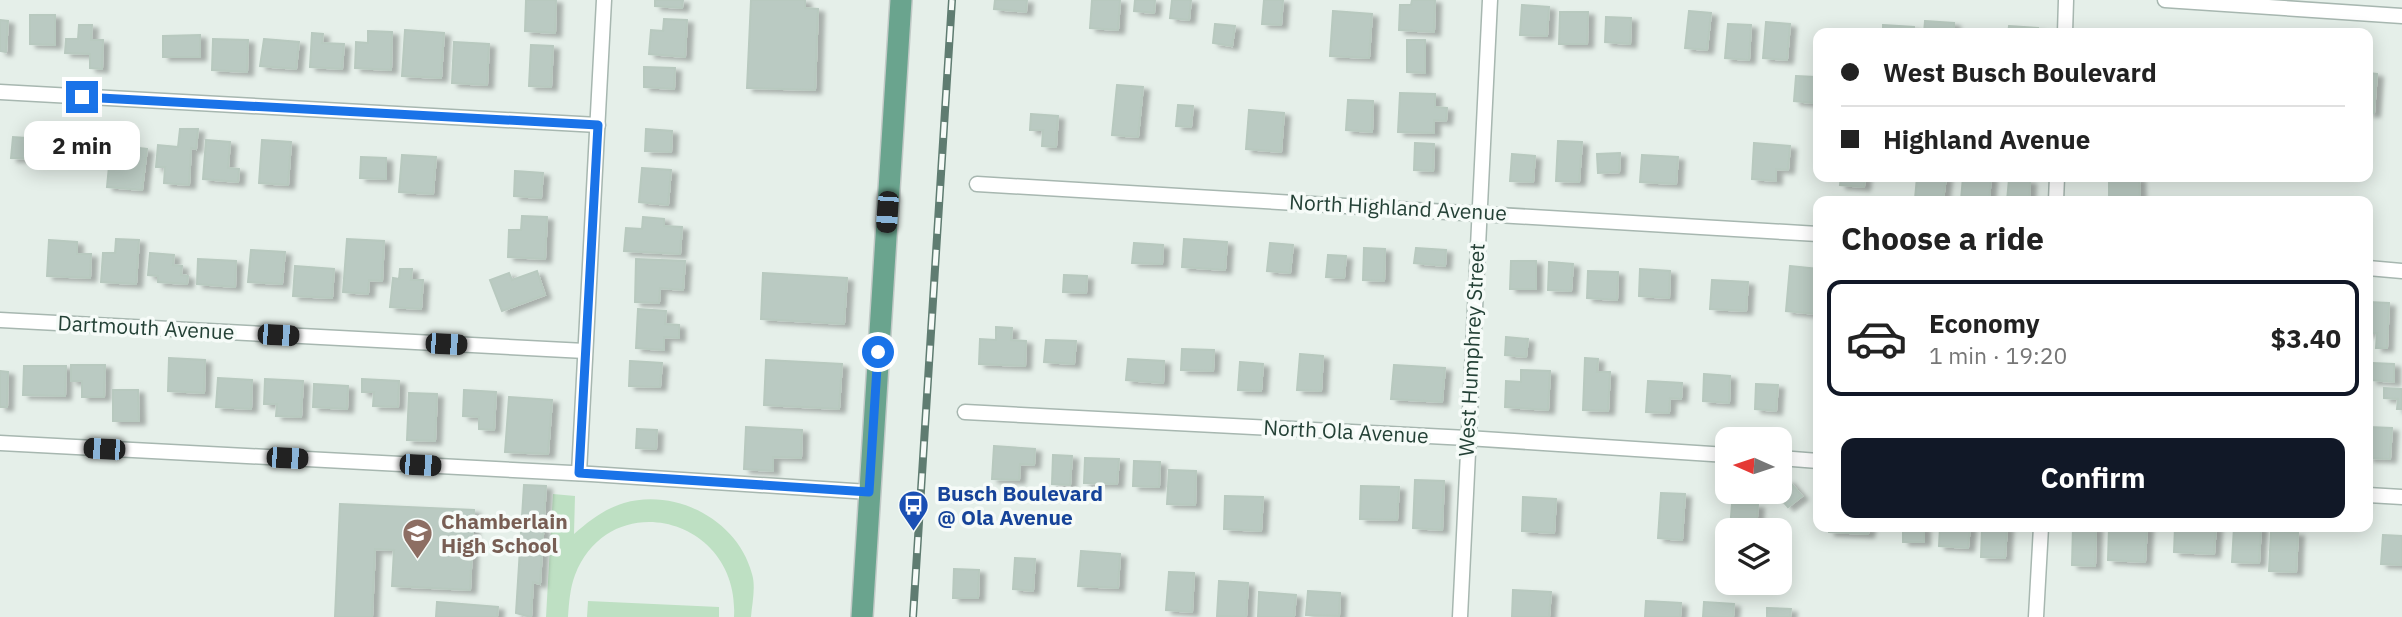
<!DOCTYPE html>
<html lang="en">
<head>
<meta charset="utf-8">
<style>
	body { margin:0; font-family:"IBM Plex Sans",sans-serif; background:#f6f6f6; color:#222; height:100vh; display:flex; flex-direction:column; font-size:26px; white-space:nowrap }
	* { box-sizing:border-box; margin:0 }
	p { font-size:23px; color:#767676 }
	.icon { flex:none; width:38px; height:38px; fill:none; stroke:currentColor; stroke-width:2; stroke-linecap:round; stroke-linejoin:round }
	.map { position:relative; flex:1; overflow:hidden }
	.panel { position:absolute; left:1813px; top:196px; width:560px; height:336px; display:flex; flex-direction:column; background:#fff; border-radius:14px; box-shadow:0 4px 18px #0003 }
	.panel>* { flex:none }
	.guide { position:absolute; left:1813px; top:28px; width:560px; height:154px; border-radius:14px; box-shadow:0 4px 18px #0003; display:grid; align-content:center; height:154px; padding:0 28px; background:#fff }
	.needle { width:46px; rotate:273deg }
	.fabs { position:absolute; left:1715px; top:427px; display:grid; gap:14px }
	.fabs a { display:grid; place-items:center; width:77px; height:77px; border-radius:14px; background:#fff; box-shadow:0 4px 18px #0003; font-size:35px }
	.end { position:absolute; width:32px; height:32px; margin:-16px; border:9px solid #1a73e8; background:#fff; box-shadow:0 0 0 4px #fff }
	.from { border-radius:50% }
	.bubble { position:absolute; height:49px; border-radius:14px; background:#fff; box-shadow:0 4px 18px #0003; font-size:23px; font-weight:800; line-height:49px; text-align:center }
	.car { position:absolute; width:21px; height:42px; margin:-21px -10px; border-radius:9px; box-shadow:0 0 5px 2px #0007; background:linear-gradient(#222 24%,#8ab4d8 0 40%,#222 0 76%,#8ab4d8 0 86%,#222 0) }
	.guide b { display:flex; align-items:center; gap:24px; height:66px; font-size:26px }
	.guide b+b { border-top:2px solid #e0e0e0 }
	.guide i { width:18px; height:18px; background:#222 }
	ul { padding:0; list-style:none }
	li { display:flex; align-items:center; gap:21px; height:116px; margin:0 14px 10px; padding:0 14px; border:4px solid #e0e0e0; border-radius:14px }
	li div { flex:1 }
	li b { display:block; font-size:26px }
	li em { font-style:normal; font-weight:800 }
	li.on { border-color:#111827 }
	li>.icon { width:63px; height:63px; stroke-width:1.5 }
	h2 { padding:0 28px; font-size:32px; line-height:84px }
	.cta { display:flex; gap:14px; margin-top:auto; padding:14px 28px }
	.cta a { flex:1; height:80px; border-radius:14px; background:#111827; color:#fff; font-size:28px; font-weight:800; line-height:80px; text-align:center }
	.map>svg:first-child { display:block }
</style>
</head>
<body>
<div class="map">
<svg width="2402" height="617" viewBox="0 0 2402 617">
	<defs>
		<filter id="shadow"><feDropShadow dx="6" dy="3.5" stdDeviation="2" flood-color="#0004"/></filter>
	</defs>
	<rect width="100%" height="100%" fill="#e5efe9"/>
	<g fill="#bee0c3">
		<path d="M553 494 575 496 574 534C589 521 604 509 624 503 676 488 738 520 752 574 756 587 752 604 751 617H734C740 517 610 485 575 575 570 588 569 603 568 617H546Z"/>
		<polygon points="588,601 719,607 719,617 587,617"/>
	</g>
	<g fill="#bacac2" stroke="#b8c9bf" stroke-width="2" filter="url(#shadow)">
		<polygon points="526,0 556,0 555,33 525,31"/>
		<polygon points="655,0 683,0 682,8 655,6"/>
		<polygon points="751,0 805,0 805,8 818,9 815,90 747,88"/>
		<polygon points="995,0 1027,0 1026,12 994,9"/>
		<polygon points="1092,0 1120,0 1118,30 1090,28"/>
		<polygon points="1135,0 1155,0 1154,13 1134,11"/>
		<polygon points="1172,0 1191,0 1189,20 1170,18"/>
		<polygon points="1264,0 1283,0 1281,25 1262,24"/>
		<polygon points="1412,0 1435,0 1434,32 1399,30 1400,5 1411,5"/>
		<polygon points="1522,5 1549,7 1547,36 1520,35"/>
		<polygon points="1333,11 1372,14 1369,58 1330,56"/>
		<polygon points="1689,11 1711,13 1707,50 1685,48"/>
		<polygon points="1560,12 1588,12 1587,44 1559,44"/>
		<polygon points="30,15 55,15 55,45 30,44"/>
		<polygon points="1606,17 1631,18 1630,44 1605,42"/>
		<polygon points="664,19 687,20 685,57 649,54 651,30 663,31"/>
		<polygon points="0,20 8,21 6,52 0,51"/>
		<polygon points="1925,21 1954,23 1954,33 1924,33"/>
		<polygon points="1766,22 1790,24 1787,60 1763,58"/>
		<polygon points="1215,24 1235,26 1232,46 1213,43"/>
		<polygon points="1728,24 1751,25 1749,60 1725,58"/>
		<polygon points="79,25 92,25 91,40 103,40 102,69 90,68 90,54 65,53 66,39 78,39"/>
		<polygon points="1883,25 1914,27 1914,33 1883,33"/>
		<polygon points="2009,26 2038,28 2038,33 2008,33"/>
		<polygon points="405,30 444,33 441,78 402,76"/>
		<polygon points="368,31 392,32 391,70 355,68 356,42 368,43"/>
		<polygon points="312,33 323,34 322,43 344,44 342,69 310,67"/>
		<polygon points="200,35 200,57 163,57 163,36"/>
		<polygon points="213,39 248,40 247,72 212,70"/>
		<polygon points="264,39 299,42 296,69 260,66"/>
		<polygon points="1407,40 1425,40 1425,73 1407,72"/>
		<polygon points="454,42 489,44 487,85 452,83"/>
		<polygon points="531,45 553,46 551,87 529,86"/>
		<polygon points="644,67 675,68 674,89 644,87"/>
		<polygon points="2368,73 2377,74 2374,113 2368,113"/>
		<polygon points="1796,76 1815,77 1813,103 1794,101"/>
		<polygon points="1117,85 1143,87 1138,137 1112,135"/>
		<polygon points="1400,93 1435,94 1435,107 1447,108 1446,121 1434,120 1434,133 1398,132"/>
		<polygon points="1348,100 1373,101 1372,132 1346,130"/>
		<polygon points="1178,105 1193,106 1191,127 1176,126"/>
		<polygon points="1249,110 1284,113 1281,152 1246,149"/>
		<polygon points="1031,114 1058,116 1056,147 1042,146 1043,130 1030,130"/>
		<polygon points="180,129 198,129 196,149 191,148 189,185 164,183 165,167 156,167 158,145 178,147"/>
		<polygon points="646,129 672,131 671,152 645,151"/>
		<polygon points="28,135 49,135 47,159 11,158 13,137 27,138"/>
		<polygon points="63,139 103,140 102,162 62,161"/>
		<polygon points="206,140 230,142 228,168 239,169 238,182 203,179"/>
		<polygon points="262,140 291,142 288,185 259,183"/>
		<polygon points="1558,141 1582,142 1579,182 1556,181"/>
		<polygon points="1415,143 1434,144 1433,171 1414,170"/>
		<polygon points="1754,143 1790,146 1788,170 1776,169 1776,181 1752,179"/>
		<polygon points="111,145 147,149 142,190 107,187"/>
		<polygon points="1620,153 1619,172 1598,173 1597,154"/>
		<polygon points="1512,154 1535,156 1533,182 1510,181"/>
		<polygon points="402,155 436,157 433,194 399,192"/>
		<polygon points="1642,155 1678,157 1676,184 1640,182"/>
		<polygon points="361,157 386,158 386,179 360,178"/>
		<polygon points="642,168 671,170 668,205 639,202"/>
		<polygon points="515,171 543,173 541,198 514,196"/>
		<polygon points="1841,177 1865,177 1864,187 1840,185"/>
		<polygon points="1917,177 1946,177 1943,201 1915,199"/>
		<polygon points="1963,177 1991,177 1989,201 1961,200"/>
		<polygon points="2109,178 2139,178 2140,201 2109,201"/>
		<polygon points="2009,179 2030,181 2029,201 2007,201"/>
		<polygon points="522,216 547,217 545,259 508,257 509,230 521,230"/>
		<polygon points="643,217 664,219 664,226 682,227 680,254 624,251 626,228 642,229"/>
		<polygon points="116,239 139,240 136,284 101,282 103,253 115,253"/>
		<polygon points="347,239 384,241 382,281 369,280 368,294 343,292"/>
		<polygon points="1184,239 1227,242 1225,270 1182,267"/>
		<polygon points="49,240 77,242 77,254 91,254 90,278 47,276"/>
		<polygon points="1134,243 1163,245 1162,264 1132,263"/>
		<polygon points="1270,243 1293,245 1290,273 1267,271"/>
		<polygon points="1364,248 1385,249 1384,281 1363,280"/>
		<polygon points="1416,248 1446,250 1445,266 1414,263"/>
		<polygon points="251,250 285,252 282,284 248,282"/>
		<polygon points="150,253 174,255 173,265 182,266 181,275 188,276 187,284 158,282 158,276 148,275"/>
		<polygon points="1328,255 1346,256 1344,278 1326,277"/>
		<polygon points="198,259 236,261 235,287 197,284"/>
		<polygon points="636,259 685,261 683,290 660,288 659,303 635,302"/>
		<polygon points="1511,261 1536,261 1536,289 1510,289"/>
		<polygon points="1549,262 1573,264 1571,291 1548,290"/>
		<polygon points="295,266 334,269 332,298 293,296"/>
		<polygon points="1790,266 1818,269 1816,314 1786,311"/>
		<polygon points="400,269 412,269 411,280 423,280 421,309 390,307 393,278 399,279"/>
		<polygon points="1640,269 1670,271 1669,298 1639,296"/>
		<polygon points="537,271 545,295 502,311 490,280 509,273 512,280"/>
		<polygon points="1588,271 1618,272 1617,300 1587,298"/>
		<polygon points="763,273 847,278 844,324 761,319"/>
		<polygon points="1064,275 1087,276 1086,293 1063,292"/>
		<polygon points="1712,280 1748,282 1746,311 1710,309"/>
		<polygon points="2368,302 2389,303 2387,348 2376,348 2377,333 2368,333"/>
		<polygon points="638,309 666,311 665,324 679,325 679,338 664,337 664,350 636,348"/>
		<polygon points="996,327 1012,328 1011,340 1026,341 1025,366 979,364 980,339 996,340"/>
		<polygon points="1506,337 1528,339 1526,357 1505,355"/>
		<polygon points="1046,340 1076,341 1074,364 1044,362"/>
		<polygon points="1182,349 1214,350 1213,371 1181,370"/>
		<polygon points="1300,354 1323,356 1321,391 1297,390"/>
		<polygon points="169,358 205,360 204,393 168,391"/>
		<polygon points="1585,358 1598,359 1597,372 1610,372 1608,411 1583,410"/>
		<polygon points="1128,359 1164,361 1163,383 1126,380"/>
		<polygon points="766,360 842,364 839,409 764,405"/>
		<polygon points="630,361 662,363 660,387 629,386"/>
		<polygon points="1240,362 1263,364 1261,391 1238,390"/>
		<polygon points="2372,363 2394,364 2394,382 2371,380"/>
		<polygon points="71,365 105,365 104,397 82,397 82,381 71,381"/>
		<polygon points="1394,365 1445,368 1442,402 1391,399"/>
		<polygon points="24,366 66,366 65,396 23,395"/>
		<polygon points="1521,370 1550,371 1548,410 1505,407 1506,381 1521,382"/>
		<polygon points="0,371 8,372 7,407 0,407"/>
		<polygon points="1704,374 1730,376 1729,403 1703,401"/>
		<polygon points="218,378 252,380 251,409 216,407"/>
		<polygon points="265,379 303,381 301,417 276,416 277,404 264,404"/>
		<polygon points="362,379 399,381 398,407 373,406 374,392 362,392"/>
		<polygon points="1648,381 1682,383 1681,399 1670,398 1669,413 1646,412"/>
		<polygon points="314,384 348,386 347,409 313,407"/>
		<polygon points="1756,384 1778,385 1776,411 1755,409"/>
		<polygon points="2384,388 2402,389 2402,409 2397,409 2398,399 2384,398"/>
		<polygon points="113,390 138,390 139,421 113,421"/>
		<polygon points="464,390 496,392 494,430 479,429 479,417 463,416"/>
		<polygon points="409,393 437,394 435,441 407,440"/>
		<polygon points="509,397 552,400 548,454 505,452"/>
		<polygon points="746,427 802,430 801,458 773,457 773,471 744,469"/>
		<polygon points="2368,427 2392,428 2390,459 2368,458"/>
		<polygon points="637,429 657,430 656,449 636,448"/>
		<polygon points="994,446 1035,449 1034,465 1020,464 1019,480 992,479"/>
		<polygon points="1053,455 1072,456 1070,485 1052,484"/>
		<polygon points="1085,458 1119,459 1117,484 1084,483"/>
		<polygon points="1134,461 1160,462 1159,487 1133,486"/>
		<polygon points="1169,470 1196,471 1195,505 1167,504"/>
		<polygon points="1415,480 1444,481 1442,530 1413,528"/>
		<polygon points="1788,480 1802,496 1788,507 1775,492 1780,492 1780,487"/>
		<polygon points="524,485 546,486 540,584 533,582 531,617 516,613"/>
		<polygon points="1361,486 1399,487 1397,520 1360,519"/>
		<polygon points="1661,493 1685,494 1682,540 1658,538"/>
		<polygon points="1225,496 1263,497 1261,531 1224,529"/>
		<polygon points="1523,497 1556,499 1554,533 1522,531"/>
		<polygon points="340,504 474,510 470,590 392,586 394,550 375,549 372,617 335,617"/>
		<polygon points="1732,504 1758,505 1756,530 1730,530"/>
		<polygon points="1829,527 1869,527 1868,534 1829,532"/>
		<rect x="1903" y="527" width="21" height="15"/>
		<polygon points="1940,527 1970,527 1968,548 1939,546"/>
		<polygon points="1982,527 2007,527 2005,558 1981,557"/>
		<polygon points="2073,527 2096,527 2095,566 2072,565"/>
		<polygon points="2109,527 2147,527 2145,562 2108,560"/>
		<polygon points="2175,527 2216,527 2214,554 2174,552"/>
		<polygon points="2234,527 2261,527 2259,563 2232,562"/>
		<polygon points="2271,531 2298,533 2296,572 2269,571"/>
		<polygon points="2383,535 2402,536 2402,565 2381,564"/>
		<polygon points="1081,551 1120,554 1118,588 1078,586"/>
		<polygon points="1015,558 1035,559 1033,591 1013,589"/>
		<polygon points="954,569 979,570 978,598 953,598"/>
		<polygon points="1169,572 1194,573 1192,612 1166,610"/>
		<polygon points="1219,581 1248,583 1246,617 1217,616"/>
		<polygon points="1513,590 1551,592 1549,617 1512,617"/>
		<polygon points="1308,591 1340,593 1339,616 1306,615"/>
		<polygon points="1259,592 1296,595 1294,617 1258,617"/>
		<polygon points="1646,601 1681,603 1680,617 1645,617"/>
		<polygon points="437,602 498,607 497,617 436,617"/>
		<polygon points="1704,602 1734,604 1733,617 1703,617"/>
		<polygon points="1767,608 1791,609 1790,617 1767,617"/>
	</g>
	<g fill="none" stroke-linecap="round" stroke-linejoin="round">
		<defs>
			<g id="minor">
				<polyline points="2165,0 2402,16"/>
				<polyline points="2065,33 2066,0"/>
				<polyline points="0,92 598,125"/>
				<polyline points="977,184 1818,234"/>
				<polyline points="2056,201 2057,177"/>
				<polyline points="2368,268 2402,271"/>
				<polyline points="0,320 585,351"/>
				<polyline points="965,412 1467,438 1727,455"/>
				<polyline points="0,443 591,474 869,492"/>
				<polyline points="1780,458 1818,461"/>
				<polyline points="579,473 604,0"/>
				<polyline points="2368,495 2402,497"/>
				<polyline points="1460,617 1490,0"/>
				<polyline points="2036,617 2041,527"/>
			</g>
			<polyline id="primary" points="862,617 901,0"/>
		</defs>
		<use href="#minor" stroke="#a7b7b0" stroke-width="17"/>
		<use href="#primary" stroke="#c2cac7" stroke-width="24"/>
		<use href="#minor" stroke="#fff" stroke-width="14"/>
		<use href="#primary" stroke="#6aa48e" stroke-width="21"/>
		<defs>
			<polyline id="rail" points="913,617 952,0"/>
		</defs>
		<use href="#rail" stroke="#5f7c71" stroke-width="8"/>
		<use href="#rail" stroke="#f6fbf8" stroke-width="5" stroke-dasharray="16" stroke-linecap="butt"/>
	</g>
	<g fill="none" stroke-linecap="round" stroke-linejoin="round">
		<polyline stroke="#1a73e8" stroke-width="9" points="82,97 598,125 579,473 869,492 878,352"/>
	</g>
	<defs>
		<symbol id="bus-pin" viewBox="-11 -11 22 30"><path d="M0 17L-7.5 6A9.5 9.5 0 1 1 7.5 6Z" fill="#1a4fb4" stroke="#f6fbf8"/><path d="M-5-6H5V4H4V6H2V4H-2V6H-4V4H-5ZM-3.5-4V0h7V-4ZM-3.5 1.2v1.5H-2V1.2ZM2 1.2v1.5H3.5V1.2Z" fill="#fff"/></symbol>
		<symbol id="school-pin" viewBox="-11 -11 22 30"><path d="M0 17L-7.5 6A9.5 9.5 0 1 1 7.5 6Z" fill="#8d6e63" stroke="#f6fbf8"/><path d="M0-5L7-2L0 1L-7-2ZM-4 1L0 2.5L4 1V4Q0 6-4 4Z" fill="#fff"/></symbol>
	</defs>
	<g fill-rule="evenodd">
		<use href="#bus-pin" x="896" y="488" width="35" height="47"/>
		<use href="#school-pin" x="400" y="516" width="35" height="47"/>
	</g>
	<g text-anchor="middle" stroke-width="7" stroke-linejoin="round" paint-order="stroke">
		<g font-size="21" fill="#244136" stroke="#f6fbf8">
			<text transform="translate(1398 208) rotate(3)" y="7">North Highland Avenue</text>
			<text transform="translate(146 328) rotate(3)" y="7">Dartmouth Avenue</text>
			<text transform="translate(1472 350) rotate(-87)" y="7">West Humphrey Street</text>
			<text transform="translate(1346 432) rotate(3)" y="7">North Ola Avenue</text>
		</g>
		<g font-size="21" font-weight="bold" fill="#164399" stroke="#f6fbf8" text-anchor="start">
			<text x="937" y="501">Busch Boulevard<tspan x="937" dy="24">@ Ola Avenue</tspan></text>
		</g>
		<g font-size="21" font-weight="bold" fill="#785e54" stroke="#f6fbf8" text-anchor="start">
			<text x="441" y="529">Chamberlain<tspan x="441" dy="24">High School</tspan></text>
		</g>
	</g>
</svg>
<div class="fabs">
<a><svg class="needle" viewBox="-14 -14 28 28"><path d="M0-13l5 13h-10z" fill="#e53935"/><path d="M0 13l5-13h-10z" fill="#767676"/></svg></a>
<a><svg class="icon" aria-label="layers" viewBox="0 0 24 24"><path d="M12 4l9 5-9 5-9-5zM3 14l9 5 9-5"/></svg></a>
</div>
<i class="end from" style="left:878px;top:352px"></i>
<i class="end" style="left:82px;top:97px"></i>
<div class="bubble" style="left:24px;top:121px;width:116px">2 min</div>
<i class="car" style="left:887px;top:212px;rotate:184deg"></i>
<i class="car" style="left:278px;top:335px;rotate:93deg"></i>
<i class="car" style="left:446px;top:344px;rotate:93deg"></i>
<i class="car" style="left:104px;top:449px;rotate:273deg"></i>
<i class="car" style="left:287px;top:458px;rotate:93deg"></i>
<i class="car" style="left:420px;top:465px;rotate:93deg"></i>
<div class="guide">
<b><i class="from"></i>West Busch Boulevard</b>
<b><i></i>Highland Avenue</b>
</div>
<section class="panel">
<h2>Choose a ride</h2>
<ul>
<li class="on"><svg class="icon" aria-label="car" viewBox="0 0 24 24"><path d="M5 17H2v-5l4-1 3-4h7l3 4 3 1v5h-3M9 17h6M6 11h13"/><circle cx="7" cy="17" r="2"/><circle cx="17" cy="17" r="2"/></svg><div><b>Economy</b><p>1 min · 19:20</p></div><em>$3.40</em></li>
</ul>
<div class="cta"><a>Confirm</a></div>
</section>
</div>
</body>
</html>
